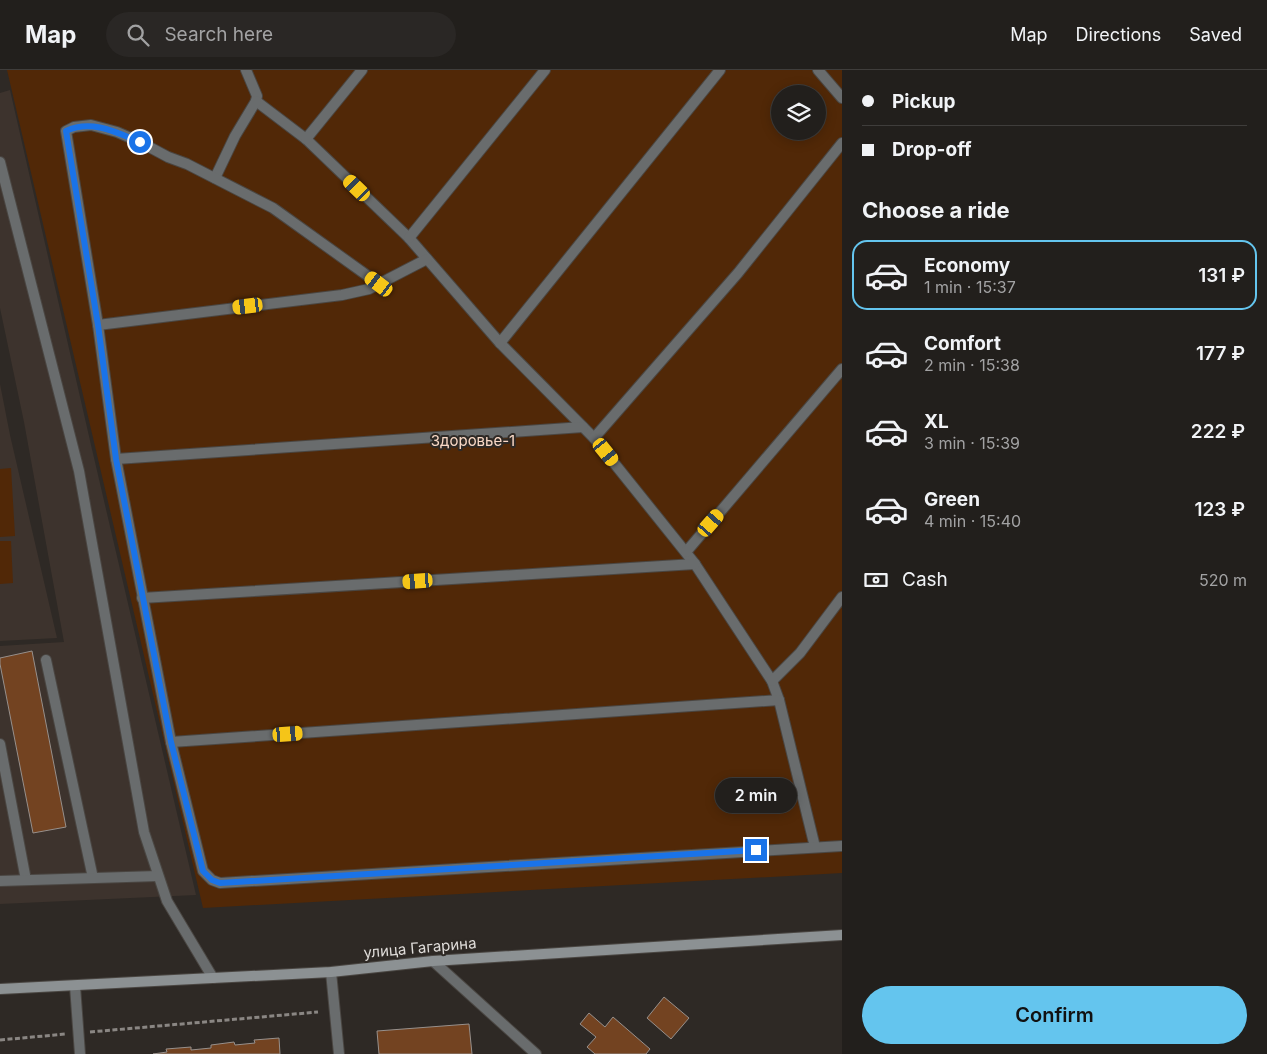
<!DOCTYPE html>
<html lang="en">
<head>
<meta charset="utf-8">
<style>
	body { margin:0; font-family:Inter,sans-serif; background:#2a2725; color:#f1f3f6; height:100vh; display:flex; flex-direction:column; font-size:19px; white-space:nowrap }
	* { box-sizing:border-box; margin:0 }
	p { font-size:16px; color:#a2a2a3 }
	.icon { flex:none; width:28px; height:28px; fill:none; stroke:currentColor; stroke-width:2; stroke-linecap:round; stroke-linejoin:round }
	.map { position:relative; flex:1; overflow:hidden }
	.sheet { display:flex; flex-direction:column; background:#221f1c; width:425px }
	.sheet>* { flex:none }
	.hud { display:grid; align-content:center; height:110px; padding:0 20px; background:#221f1c }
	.buttons { position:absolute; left:771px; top:15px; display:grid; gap:10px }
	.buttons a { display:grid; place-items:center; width:55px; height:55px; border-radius:50%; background:#221f1c; box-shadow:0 2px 12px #0003,0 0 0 1px #3f3d3b; font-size:25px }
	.end { position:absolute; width:22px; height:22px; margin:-11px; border:6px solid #1a73e8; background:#fff; box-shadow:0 0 0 2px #fff }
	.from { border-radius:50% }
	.bubble { position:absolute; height:35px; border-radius:18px; background:#221f1c; box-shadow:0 2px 12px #0003,0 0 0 1px #3f3d3b; font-size:16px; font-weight:600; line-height:35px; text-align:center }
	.car { position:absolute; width:15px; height:30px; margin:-15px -8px; border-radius:6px; box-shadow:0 0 4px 1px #0007; background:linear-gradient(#f5c518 24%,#345 0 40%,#f5c518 0 76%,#345 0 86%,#f5c518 0) }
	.hud b { display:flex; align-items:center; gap:18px; height:48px; font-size:19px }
	.hud b+b { border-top:1px solid #3f3d3b }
	.hud i { width:12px; height:12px; background:#f1f3f6 }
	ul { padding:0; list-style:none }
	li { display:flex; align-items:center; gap:15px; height:70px; margin:0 10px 8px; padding:0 10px; border:2px solid transparent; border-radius:15px }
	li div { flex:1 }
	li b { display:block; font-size:19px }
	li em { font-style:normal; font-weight:600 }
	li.on { border-color:#64c5ee }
	li>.icon { width:45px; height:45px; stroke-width:1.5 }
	h2 { padding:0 20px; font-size:22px; line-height:60px }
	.pay { display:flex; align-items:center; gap:12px; height:55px; padding:0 20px; font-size:19px }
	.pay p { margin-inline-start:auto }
	.button { display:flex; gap:10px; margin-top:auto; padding:10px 20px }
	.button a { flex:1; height:58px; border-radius:30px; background:#64c5ee; color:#111; font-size:20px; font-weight:600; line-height:58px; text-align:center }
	header { display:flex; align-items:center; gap:30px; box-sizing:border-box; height:70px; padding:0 25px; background:#221f1c; border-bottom:1px solid #3f3d3b }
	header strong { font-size:24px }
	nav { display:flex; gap:28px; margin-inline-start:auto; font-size:18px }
	.search { width:350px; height:45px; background:#2a2725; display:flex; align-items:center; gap:12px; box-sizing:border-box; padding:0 18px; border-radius:28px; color:#a2a2a3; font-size:19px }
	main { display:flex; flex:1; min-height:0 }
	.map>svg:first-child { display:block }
</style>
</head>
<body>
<header>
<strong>Map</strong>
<div class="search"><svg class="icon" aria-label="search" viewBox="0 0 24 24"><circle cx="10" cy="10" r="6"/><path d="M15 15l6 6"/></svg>Search here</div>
<nav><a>Map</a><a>Directions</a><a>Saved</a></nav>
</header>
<main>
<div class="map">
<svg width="842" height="984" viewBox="0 0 842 984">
	<rect width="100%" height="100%" fill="#2e2925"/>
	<g fill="#3d332d">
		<polygon points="10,20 91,375 196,825 0,834 0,576 64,572 24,352 0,238 0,23"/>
		<polygon points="0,314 10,365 57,568 0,571"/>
	</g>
	<g fill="#512807" fill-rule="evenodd">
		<path d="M7 0H842V803L203 838ZM780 24H818V61H780Z"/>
		<polygon points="11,398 15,466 0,467 0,399"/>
		<polygon points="0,471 11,471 13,513 0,514"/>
	</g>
	<g fill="#734321" stroke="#97908c">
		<polygon points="32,581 66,757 33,763 0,594 0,588"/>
		<polygon points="664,927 689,948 671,969 647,948"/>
		<polygon points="589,943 605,957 613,947 650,979 646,984 595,984 587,977 596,967 580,954"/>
		<polygon points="469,954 472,984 379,984 377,961"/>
		<polygon points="279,968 280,984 153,984 167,982 166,979 191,977 191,980 211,978 211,975 234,972 235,975 255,973 254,970"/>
	</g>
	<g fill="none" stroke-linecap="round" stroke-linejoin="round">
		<defs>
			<g id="lane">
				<polyline points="246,0 257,26 256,31 306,69 409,168 500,273 594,368 695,494 772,611 779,630 815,777"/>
				<polyline points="818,0 842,28"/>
				<polyline points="306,69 362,0"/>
				<polyline points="0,92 79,401 144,762 167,831 213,908"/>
				<polyline points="215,108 235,66 256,31"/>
				<polyline points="409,168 545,0"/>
				<polyline points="379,214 273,138 187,94 168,87 140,72 117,62 91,55 74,57 66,61 98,255 116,389 171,672 203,801 212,810 220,813 842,776"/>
				<polyline points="98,255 342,225 369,219 427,189"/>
				<polyline points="500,273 720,0"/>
				<polyline points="594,368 738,203 842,73"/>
				<polyline points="116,389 583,357"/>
				<polyline points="686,482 842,299"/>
				<polyline points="142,528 695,494"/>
				<polyline points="46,590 93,808"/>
				<polyline points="772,611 800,583 842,527"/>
				<polyline points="171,672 779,630"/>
				<polyline points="0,674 26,810"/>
				<polyline points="0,811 158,806"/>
				<polyline points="75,916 80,984"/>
			</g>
			<g id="street">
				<polyline points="433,891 536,984"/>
				<polyline points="331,902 339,984"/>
			</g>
			<polyline id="secondary" points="0,919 331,902 433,891 842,865"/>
		</defs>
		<use href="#lane" stroke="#4a4642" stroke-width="12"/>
		<use href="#street" stroke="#4a4642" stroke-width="12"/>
		<use href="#secondary" stroke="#4a4642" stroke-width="12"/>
		<g stroke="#8a8683" stroke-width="3" stroke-dasharray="5 2.5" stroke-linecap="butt">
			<polyline points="90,962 318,942"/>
			<polyline points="0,970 66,964"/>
		</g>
		<use href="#lane" stroke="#696c6d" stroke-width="10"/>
		<use href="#street" stroke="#696c6d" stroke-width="10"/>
		<use href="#secondary" stroke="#8c9193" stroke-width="10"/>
	</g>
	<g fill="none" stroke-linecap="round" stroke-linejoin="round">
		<path stroke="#1a73e8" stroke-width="6" d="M140 72C116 62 91 49 66 61L98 255 116 389 171 672 203 801 212 810 220 813 756 780"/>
	</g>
	<g text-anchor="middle" stroke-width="4" stroke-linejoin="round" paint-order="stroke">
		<g font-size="15" fill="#fad9c6" stroke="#2e2925">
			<text x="473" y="376">Здоровье-1</text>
		</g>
		<g font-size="15" fill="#dfdcd9" stroke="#2e2925">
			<text transform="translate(420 878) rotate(-5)" y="5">улица Гагарина</text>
		</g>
	</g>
</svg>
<div class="buttons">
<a><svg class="icon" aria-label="layers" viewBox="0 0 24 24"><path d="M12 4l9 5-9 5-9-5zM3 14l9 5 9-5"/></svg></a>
</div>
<i class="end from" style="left:140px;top:72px"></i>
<i class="end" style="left:756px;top:780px"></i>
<div class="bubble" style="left:715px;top:708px;width:82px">2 min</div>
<i class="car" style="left:357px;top:118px;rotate:314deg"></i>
<i class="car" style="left:379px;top:214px;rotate:307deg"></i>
<i class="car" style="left:248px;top:236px;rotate:263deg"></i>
<i class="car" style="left:606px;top:382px;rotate:141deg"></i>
<i class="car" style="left:711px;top:453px;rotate:41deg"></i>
<i class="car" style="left:418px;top:511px;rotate:266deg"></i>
<i class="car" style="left:288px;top:664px;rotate:86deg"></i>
</div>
<section class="sheet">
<div class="hud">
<b><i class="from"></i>Pickup</b>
<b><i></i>Drop-off</b>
</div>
<h2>Choose a ride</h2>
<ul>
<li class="on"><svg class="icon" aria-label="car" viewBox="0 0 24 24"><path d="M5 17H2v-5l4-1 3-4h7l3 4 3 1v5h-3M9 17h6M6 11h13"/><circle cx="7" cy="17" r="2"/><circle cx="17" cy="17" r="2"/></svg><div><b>Economy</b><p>1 min · 15:37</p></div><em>131 ₽</em></li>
<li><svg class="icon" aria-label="car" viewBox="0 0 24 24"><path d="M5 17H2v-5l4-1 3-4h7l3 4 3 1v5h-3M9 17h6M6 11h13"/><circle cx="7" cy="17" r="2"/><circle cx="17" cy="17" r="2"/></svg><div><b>Comfort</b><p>2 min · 15:38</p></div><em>177 ₽</em></li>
<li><svg class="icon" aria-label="car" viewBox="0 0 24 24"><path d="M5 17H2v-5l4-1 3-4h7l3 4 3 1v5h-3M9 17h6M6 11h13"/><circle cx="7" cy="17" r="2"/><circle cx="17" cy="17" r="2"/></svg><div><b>XL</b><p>3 min · 15:39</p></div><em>222 ₽</em></li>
<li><svg class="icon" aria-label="car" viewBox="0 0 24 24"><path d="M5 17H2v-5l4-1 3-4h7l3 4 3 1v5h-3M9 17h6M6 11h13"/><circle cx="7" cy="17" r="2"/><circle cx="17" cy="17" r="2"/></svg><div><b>Green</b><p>4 min · 15:40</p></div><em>123 ₽</em></li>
</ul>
<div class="pay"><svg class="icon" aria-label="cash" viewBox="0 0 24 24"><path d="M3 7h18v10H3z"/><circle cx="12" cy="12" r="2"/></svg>Cash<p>520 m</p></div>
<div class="button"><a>Confirm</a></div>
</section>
</main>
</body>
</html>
